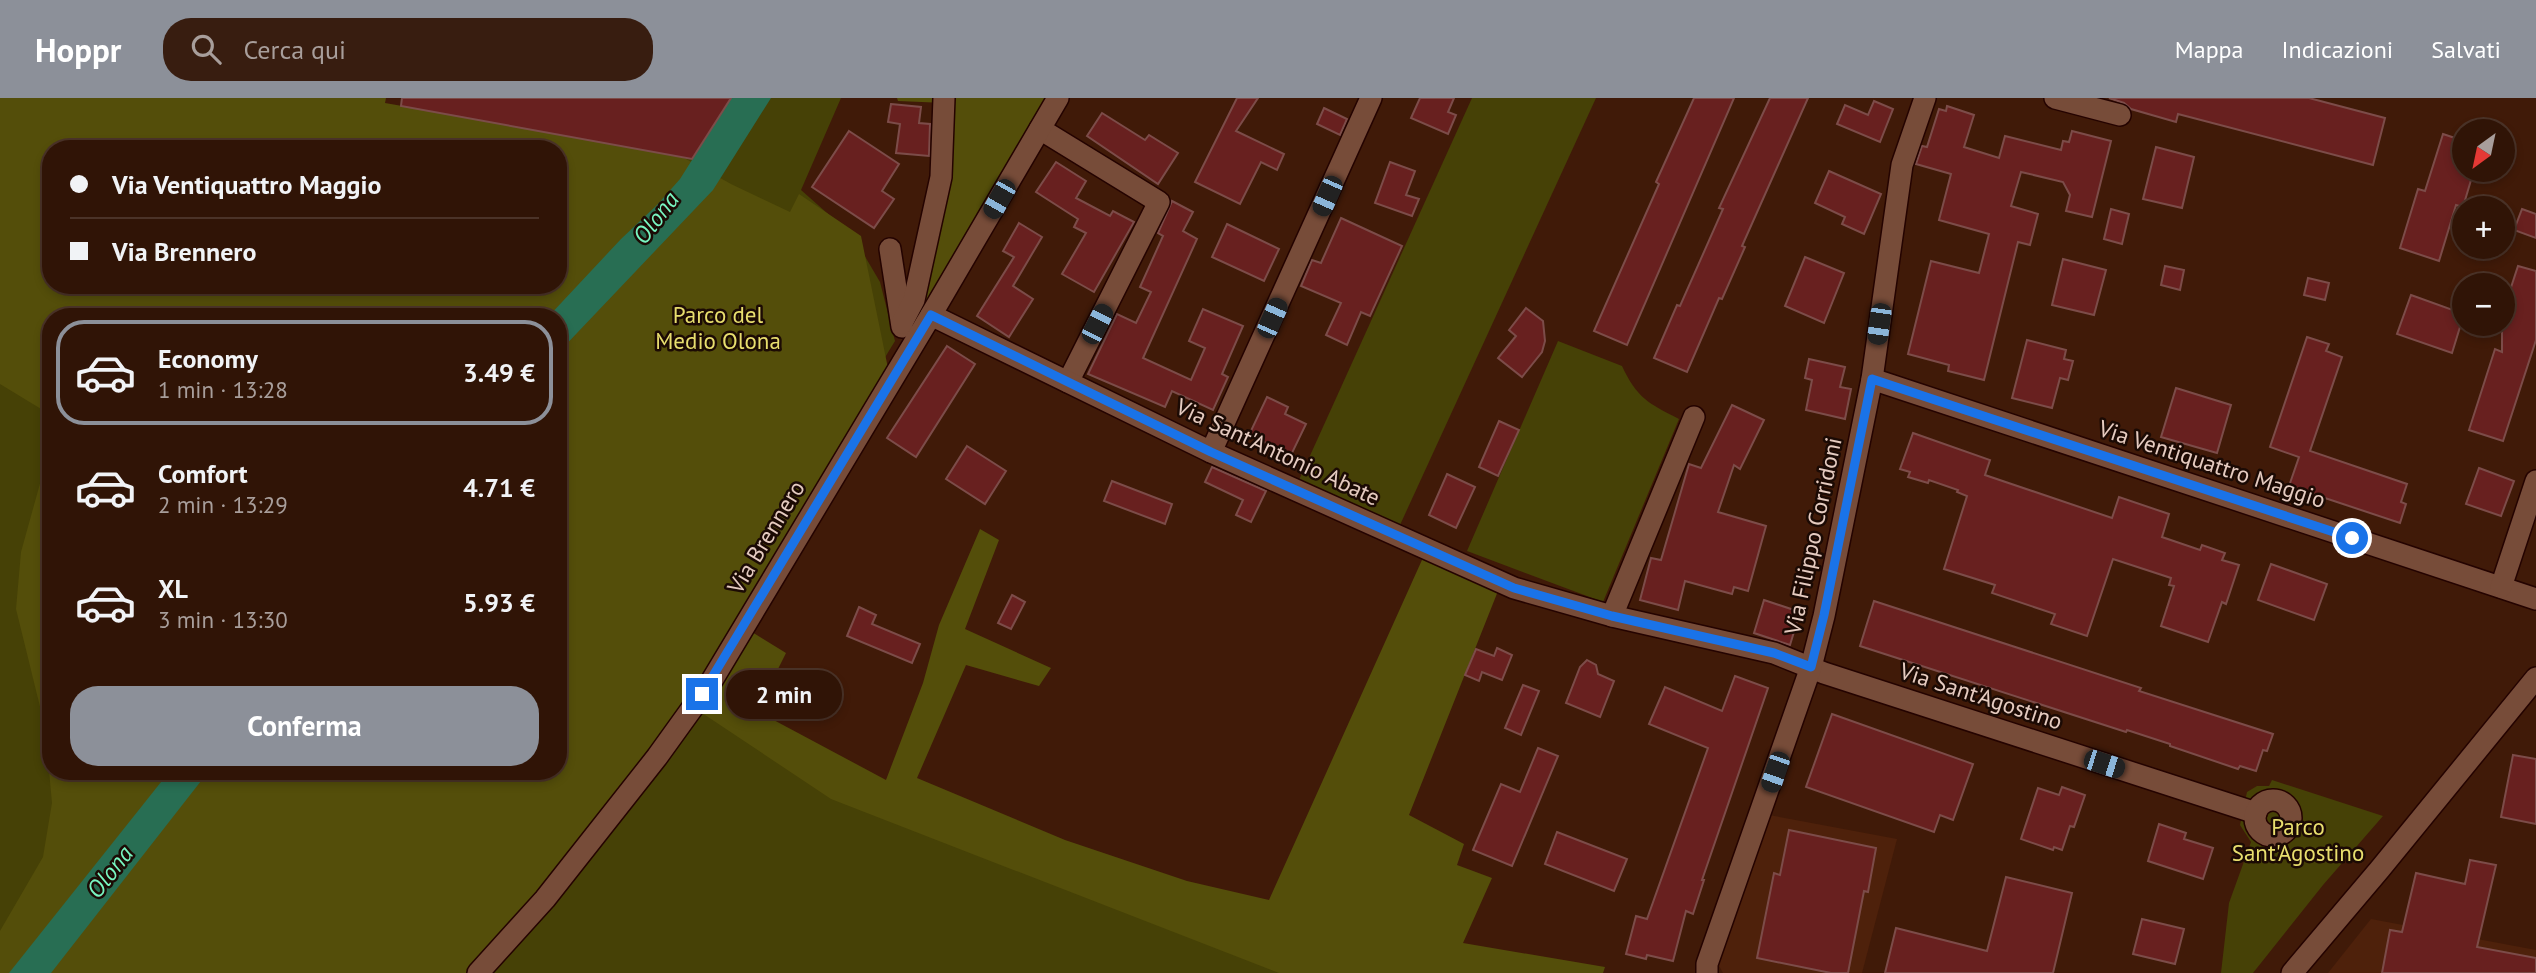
<!DOCTYPE html>
<html lang="it">
<head>
<meta charset="utf-8">
<style>
	body { margin:0; font-family:"PT Sans",sans-serif; background:#381d10; color:#f1f3f6; height:100vh; display:flex; flex-direction:column; font-size:26px; white-space:nowrap }
	* { box-sizing:border-box; margin:0 }
	p { font-size:23px; color:#a89e9b }
	.icon { flex:none; width:38px; height:38px; fill:none; stroke:currentColor; stroke-width:2; stroke-linecap:round; stroke-linejoin:round }
	.map { position:relative; flex:1; overflow:hidden }
	.drawer { position:absolute; left:42px; top:210px; width:525px; height:472px; display:flex; flex-direction:column; background:#301406; border-radius:28px; box-shadow:0 4px 10px #0003,0 0 0 2px #4b3328 }
	.drawer>* { flex:none }
	.hud { position:absolute; left:42px; top:42px; width:525px; height:154px; border-radius:28px; box-shadow:0 4px 10px #0003,0 0 0 2px #4b3328; display:grid; align-content:center; height:154px; padding:0 28px; background:#301406 }
	.needle { width:46px; rotate:213deg }
	.buttons { position:absolute; left:2452px; top:21px; display:grid; gap:14px }
	.buttons a { display:grid; place-items:center; width:63px; height:63px; border-radius:50%; background:#301406; box-shadow:0 4px 10px #0003,0 0 0 2px #4b3328; font-size:35px }
	.end { position:absolute; width:32px; height:32px; margin:-16px; border:9px solid #1a73e8; background:#fff; box-shadow:0 0 0 4px #fff }
	.from { border-radius:50% }
	.bubble { position:absolute; height:49px; border-radius:24px; background:#301406; box-shadow:0 4px 10px #0003,0 0 0 2px #4b3328; font-size:23px; font-weight:700; line-height:49px; text-align:center }
	.car { position:absolute; width:21px; height:42px; margin:-21px -10px; border-radius:9px; box-shadow:0 0 5px 2px #0007; background:linear-gradient(#222 24%,#8ab4d8 0 40%,#222 0 76%,#8ab4d8 0 86%,#222 0) }
	.hud b { display:flex; align-items:center; gap:24px; height:66px; font-size:26px }
	.hud b+b { border-top:2px solid #4b3328 }
	.hud i { width:18px; height:18px; background:#f1f3f6 }
	ul { padding:12px 0 0; list-style:none }
	li { display:flex; align-items:center; gap:21px; height:105px; margin:0 14px 10px; padding:0 14px; border:4px solid transparent; border-radius:28px }
	li div { flex:1 }
	li b { display:block; font-size:26px }
	li em { font-style:normal; font-weight:700 }
	li.active { border-color:#8c9099 }
	li>.icon { width:63px; height:63px; stroke-width:1.5 }
	.primary-button { display:flex; gap:14px; margin-top:auto; padding:14px 28px }
	.primary-button a { flex:1; height:80px; border-radius:28px; background:#8c9099; color:#fff; font-size:28px; font-weight:700; line-height:80px; text-align:center }
	header { display:flex; align-items:center; gap:42px; box-sizing:border-box; height:98px; padding:0 35px; background:#8c9099; color:#fff }
	header strong { font-size:33px }
	nav { display:flex; gap:38px; margin-inline-start:auto; font-size:24px }
	.search { width:490px; height:63px; background:#381d10; display:flex; align-items:center; gap:18px; box-sizing:border-box; padding:0 24px; border-radius:28px; color:#a89e9b; font-size:26px }
	.map>svg:first-child { display:block }
</style>
</head>
<body>
<header>
<strong>Hoppr</strong>
<div class="search"><svg class="icon" aria-label="search" viewBox="0 0 24 24"><circle cx="10" cy="10" r="6"/><path d="M15 15l6 6"/></svg>Cerca qui</div>
<nav><a>Mappa</a><a>Indicazioni</a><a>Salvati</a></nav>
</header>
<div class="map">
<svg width="2536" height="875" viewBox="0 0 2536 875">
	<rect width="100%" height="100%" fill="#401a08"/>
	<g fill="#4e210b">
		<polygon points="1769,717 1897,741 1862,875 1723,875 1717,864"/>
		<polygon points="2371,821 2536,852 2536,875 2328,875"/>
	</g>
	<g fill="#464106" fill-rule="evenodd">
		<path d="M0 0 382 5 476 26 478 0H841L801 92 853 138 880 184 895 243 678 598 1085 768 1511 875H0ZM51 51H558V187H51ZM51 219H558V674H51Z"/>
		<polygon points="1472,0 1596,0 1400,427 1299,382"/>
		<path d="M1558 243 1622 268C1637 300 1648 305 1679 321L1603 504 1467 453Z"/>
		<polygon points="2272,682 2383,718 2323,787 2253,875 2221,875 2229,805 2251,744 2240,727 2247,694 2257,688 2269,688"/>
	</g>
	<g fill="#544e0a" fill-rule="evenodd">
		<path d="M0 0H386L385 5 677 56 731 86 790 114 799 96 861 138 890 280 744 529 786 555 757 613 886 682 923 585 939 527 980 431 999 442 965 531 1051 570 1039 588 966 567 917 680 1065 742 1187 783 1269 802 1426 453 1498 493 1409 717 1464 746 1457 767 1492 780 1463 845 1605 869 1603 875H1279L831 701 693 609 477 875H0V833L43 759 52 705 45 629 16 511 21 454 51 346V674H558V219H51V317L0 286ZM51 51H558V187H51Z"/>
		<polygon points="897,0 1057,0 902,263 945,5 898,3"/>
	</g>
	<g fill="#286e53">
		<polygon points="731,0 771,0 713,92 558,255 558,219 548,219 621,141 657,107 680,81"/>
		<polygon points="169,674 208,674 51,875 9,875"/>
	</g>
	<g fill="#68201f" stroke="#7c4c49" stroke-width="2">
		<polygon points="402,0 731,0 692,61 401,8"/>
		<polygon points="1237,0 1258,0 1236,33 1284,56 1277,72 1261,64 1240,106 1195,84"/>
		<polygon points="1420,0 1454,0 1448,14 1456,17 1448,36 1411,20"/>
		<polygon points="1694,0 1734,0 1627,247 1594,233 1659,86 1656,84"/>
		<polygon points="1770,0 1808,0 1742,148 1745,149 1722,201 1719,200 1687,274 1654,260 1677,207 1680,208 1723,111 1719,110"/>
		<polygon points="2109,0 2309,0 2385,20 2373,67 2178,16 2176,24 2131,11 2124,5"/>
		<polygon points="1874,3 1893,11 1880,44 1837,26 1845,7 1868,17"/>
		<polygon points="891,6 921,9 919,25 930,26 929,58 896,55 900,26 888,24"/>
		<polygon points="1947,8 1974,17 1964,49 1999,60 2005,38 2061,52 2063,43 2069,44 2072,33 2111,43 2092,119 2066,113 2070,97 2063,84 2021,74 2011,108 2038,116 2030,147 2018,144 1984,282 1948,273 1949,267 1908,256 1931,163 1979,175 1989,136 1939,122 1951,76 1916,66 1922,48 1927,49 1939,11 1946,13"/>
		<polygon points="1324,10 1347,21 1340,37 1317,26"/>
		<polygon points="1102,15 1145,42 1149,37 1178,55 1158,86 1087,38"/>
		<polygon points="849,33 899,66 882,93 894,101 874,130 812,89"/>
		<polygon points="2443,36 2464,43 2464,72 2474,72 2463,109 2456,107 2439,163 2400,150 2418,91 2425,93"/>
		<polygon points="2156,49 2194,59 2182,110 2143,101"/>
		<polygon points="1056,64 1086,83 1076,100 1110,118 1113,113 1134,124 1094,194 1062,176 1086,135 1074,129 1078,121 1036,94"/>
		<polygon points="1390,64 1415,73 1406,97 1419,101 1412,118 1375,105"/>
		<polygon points="1829,73 1881,96 1864,136 1842,126 1845,119 1815,105"/>
		<polygon points="1172,103 1193,114 1183,133 1197,141 1143,260 1191,282 1205,250 1189,243 1203,211 1243,228 1222,276 1228,279 1213,312 1172,293 1165,309 1088,276 1117,216 1136,225 1151,194 1140,189 1163,138 1158,135"/>
		<polygon points="2111,111 2129,116 2122,146 2104,141"/>
		<polygon points="2522,111 2536,116 2536,140 2514,132"/>
		<polygon points="1341,120 1402,148 1370,218 1361,214 1347,247 1326,237 1341,205 1301,188 1312,162 1321,165"/>
		<polygon points="1019,125 1042,139 1013,188 1033,201 1009,239 977,218 1014,159 1003,153"/>
		<polygon points="1227,126 1279,151 1264,183 1212,159"/>
		<polygon points="1805,159 1844,175 1824,225 1785,208"/>
		<polygon points="2063,161 2106,172 2094,217 2052,207"/>
		<polygon points="2165,168 2184,172 2180,192 2161,187"/>
		<polygon points="2518,168 2536,173 2536,242 2503,343 2469,332 2495,251 2502,254 2502,217"/>
		<polygon points="2308,180 2329,185 2325,202 2304,197"/>
		<polygon points="2411,197 2464,216 2452,255 2397,236"/>
		<polygon points="1526,210 1543,223 1545,243 1542,254 1522,279 1498,260 1516,238 1509,232"/>
		<polygon points="2307,239 2329,246 2326,253 2342,259 2310,353 2407,386 2401,404 2406,406 2400,425 2289,388 2299,359 2270,349"/>
		<polygon points="2027,242 2066,252 2064,261 2073,263 2068,282 2060,280 2052,310 2012,300"/>
		<polygon points="947,248 975,266 916,359 887,340"/>
		<polygon points="1809,261 1845,269 1840,289 1851,291 1845,321 1806,312 1812,282 1805,280"/>
		<polygon points="2176,290 2231,307 2217,355 2161,339"/>
		<polygon points="1267,299 1288,309 1285,316 1306,326 1291,357 1249,337"/>
		<polygon points="1732,307 1764,322 1740,371 1734,367 1718,414 1766,428 1748,493 1734,489 1732,496 1685,483 1678,512 1640,502 1651,460 1661,462 1689,366 1701,370"/>
		<polygon points="1499,323 1519,332 1498,378 1479,369"/>
		<polygon points="1913,335 1990,362 1985,377 2112,420 2119,399 2169,416 2162,439 2200,452 2202,447 2225,455 2222,462 2239,467 2226,506 2222,504 2208,544 2161,528 2174,488 2169,487 2171,480 2113,461 2087,538 2051,526 2055,516 1992,495 1995,487 1944,471 1967,398 1957,394 1958,392 1929,382 1928,385 1908,379 1910,374 1900,371"/>
		<polygon points="967,348 1006,373 985,406 946,381"/>
		<polygon points="1212,369 1266,393 1251,424 1236,417 1243,402 1205,384"/>
		<polygon points="2479,370 2514,383 2501,418 2466,406"/>
		<polygon points="1447,376 1475,389 1456,430 1429,417"/>
		<polygon points="1112,383 1172,406 1165,426 1104,403"/>
		<polygon points="2271,466 2327,486 2314,522 2258,502"/>
		<polygon points="1012,497 1025,504 1011,531 998,525"/>
		<polygon points="1764,502 1800,514 1790,547 1754,535"/>
		<polygon points="1874,503 2141,590 2139,593 2273,636 2267,653 2263,652 2256,673 2240,668 2238,671 2170,648 2170,646 2127,632 2126,634 1860,548"/>
		<polygon points="859,509 876,517 872,526 920,546 912,565 847,538"/>
		<polygon points="1497,550 1512,557 1502,582 1482,574 1479,583 1465,577 1476,551 1494,558"/>
		<polygon points="1587,562 1596,567 1598,576 1614,583 1600,619 1566,605 1580,569"/>
		<polygon points="1735,578 1768,590 1702,782 1704,782 1693,816 1686,813 1673,863 1647,857 1646,861 1626,856 1636,818 1647,821 1708,650 1649,626 1665,589 1722,613"/>
		<polygon points="1523,587 1539,593 1521,637 1505,630"/>
		<polygon points="1832,616 1973,666 1953,722 1940,717 1934,734 1806,689"/>
		<polygon points="1538,650 1558,658 1512,768 1473,752 1501,686 1520,694"/>
		<polygon points="2513,657 2536,661 2536,726 2501,719"/>
		<polygon points="2062,689 2085,697 2074,729 2070,728 2062,752 2054,749 2053,752 2021,741 2038,690 2059,697"/>
		<polygon points="2159,726 2186,735 2184,741 2213,750 2203,781 2148,763"/>
		<polygon points="1789,732 1876,750 1868,794 1864,793 1848,875 1831,875 1757,860 1774,775 1780,777"/>
		<polygon points="1557,734 1627,761 1614,793 1545,766"/>
		<polygon points="2470,762 2496,767 2477,849 2536,860 2536,875 2382,875 2390,832 2402,834 2416,775 2465,786"/>
		<polygon points="2006,779 2072,795 2053,875 1885,875 1896,830 1987,853"/>
		<polygon points="2142,821 2184,831 2175,866 2133,856"/>
	</g>
	<g fill="none" stroke-linecap="round" stroke-linejoin="round">
		<defs>
			<g id="minor">
				<polyline points="2055,0 2120,17"/>
				<polyline points="1040,31 1159,104 1068,284"/>
				<polyline points="890,151 902,229"/>
				<polyline points="931,217 1211,354 1514,490 1612,518 1774,555 1824,575 2256,715"/>
				<polyline points="902,225 914,202 941,79 944,0"/>
				<polyline points="1872,281 2536,501"/>
				<polyline points="1211,354 1371,0"/>
				<polyline points="2501,489 2536,383"/>
				<polyline points="1612,518 1694,319"/>
				<circle cx="2273" cy="720" r="18"/>
				<polyline points="478,875 545,801 657,659 711,584 931,217 1058,0"/>
				<polyline points="1707,875 1707,866 1811,569 1824,518 1872,281 1902,67 1925,0"/>
				<polyline points="2292,875 2380,771 2536,580"/>
			</g>
		</defs>
		<use href="#minor" stroke="#240300" stroke-width="24"/>
		<use href="#minor" stroke="#774c39" stroke-width="21"/>
	</g>
	<g fill="none" stroke-linecap="round" stroke-linejoin="round">
		<polyline stroke="#1a73e8" stroke-width="9" points="702,596 931,217 1211,354 1514,490 1612,518 1774,555 1811,569 1824,517 1872,281 2352,440"/>
	</g>
	<g text-anchor="middle" stroke-width="5" stroke-linejoin="round" paint-order="stroke">
		<g font-size="23" fill="#e8de6e" stroke="#1b0a04">
			<text x="718" y="225">Parco del<tspan x="718" dy="26">Medio Olona</tspan></text>
			<text x="2298" y="737">Parco<tspan x="2298" dy="26">Sant'Agostino</tspan></text>
		</g>
		<g font-size="23" fill="#e5cbc0" stroke="#1b0a04">
			<text transform="translate(1278 354) rotate(25)" y="8">Via Sant'Antonio Abate</text>
			<text transform="translate(2212 366) rotate(18)" y="8">Via Ventiquattro Maggio</text>
			<text transform="translate(1813 438) rotate(-78)" y="8">Via Filippo Corridoni</text>
			<text transform="translate(766 439) rotate(-59)" y="8">Via Brennero</text>
			<text transform="translate(1981 598) rotate(18)" y="8">Via Sant'Agostino</text>
		</g>
		<g font-size="24" font-style="italic" fill="#78f5c1" stroke="#1b0a04">
			<text transform="translate(656 120) rotate(-53)" y="8">Olona</text>
			<text transform="translate(110 774) rotate(-52)" y="8">Olona</text>
		</g>
	</g>
</svg>
<div class="buttons">
<a><svg class="needle" viewBox="-14 -14 28 28"><path d="M0-13l5 13h-10z" fill="#e53935"/><path d="M0 13l5-13h-10z" fill="#a89e9b"/></svg></a>
<a>+</a>
<a>−</a>
</div>
<i class="end from" style="left:2352px;top:440px"></i>
<i class="end" style="left:702px;top:596px"></i>
<div class="bubble" style="left:726px;top:572px;width:116px">2 min</div>
<i class="car" style="left:1327px;top:98px;rotate:204deg"></i>
<i class="car" style="left:999px;top:101px;rotate:210deg"></i>
<i class="car" style="left:1272px;top:220px;rotate:24deg"></i>
<i class="car" style="left:1097px;top:226px;rotate:27deg"></i>
<i class="car" style="left:1879px;top:226px;rotate:188deg"></i>
<i class="car" style="left:2104px;top:666px;rotate:108deg"></i>
<i class="car" style="left:1775px;top:674px;rotate:199deg"></i>
<div class="hud">
<b><i class="from"></i>Via Ventiquattro Maggio</b>
<b><i></i>Via Brennero</b>
</div>
<section class="drawer">
<ul>
<li class="active"><svg class="icon" aria-label="car" viewBox="0 0 24 24"><path d="M5 17H2v-5l4-1 3-4h7l3 4 3 1v5h-3M9 17h6M6 11h13"/><circle cx="7" cy="17" r="2"/><circle cx="17" cy="17" r="2"/></svg><div><b>Economy</b><p>1 min · 13:28</p></div><em>3.49 €</em></li>
<li><svg class="icon" aria-label="car" viewBox="0 0 24 24"><path d="M5 17H2v-5l4-1 3-4h7l3 4 3 1v5h-3M9 17h6M6 11h13"/><circle cx="7" cy="17" r="2"/><circle cx="17" cy="17" r="2"/></svg><div><b>Comfort</b><p>2 min · 13:29</p></div><em>4.71 €</em></li>
<li><svg class="icon" aria-label="car" viewBox="0 0 24 24"><path d="M5 17H2v-5l4-1 3-4h7l3 4 3 1v5h-3M9 17h6M6 11h13"/><circle cx="7" cy="17" r="2"/><circle cx="17" cy="17" r="2"/></svg><div><b>XL</b><p>3 min · 13:30</p></div><em>5.93 €</em></li>
</ul>
<div class="primary-button"><a>Conferma</a></div>
</section>
</div>
</body>
</html>
